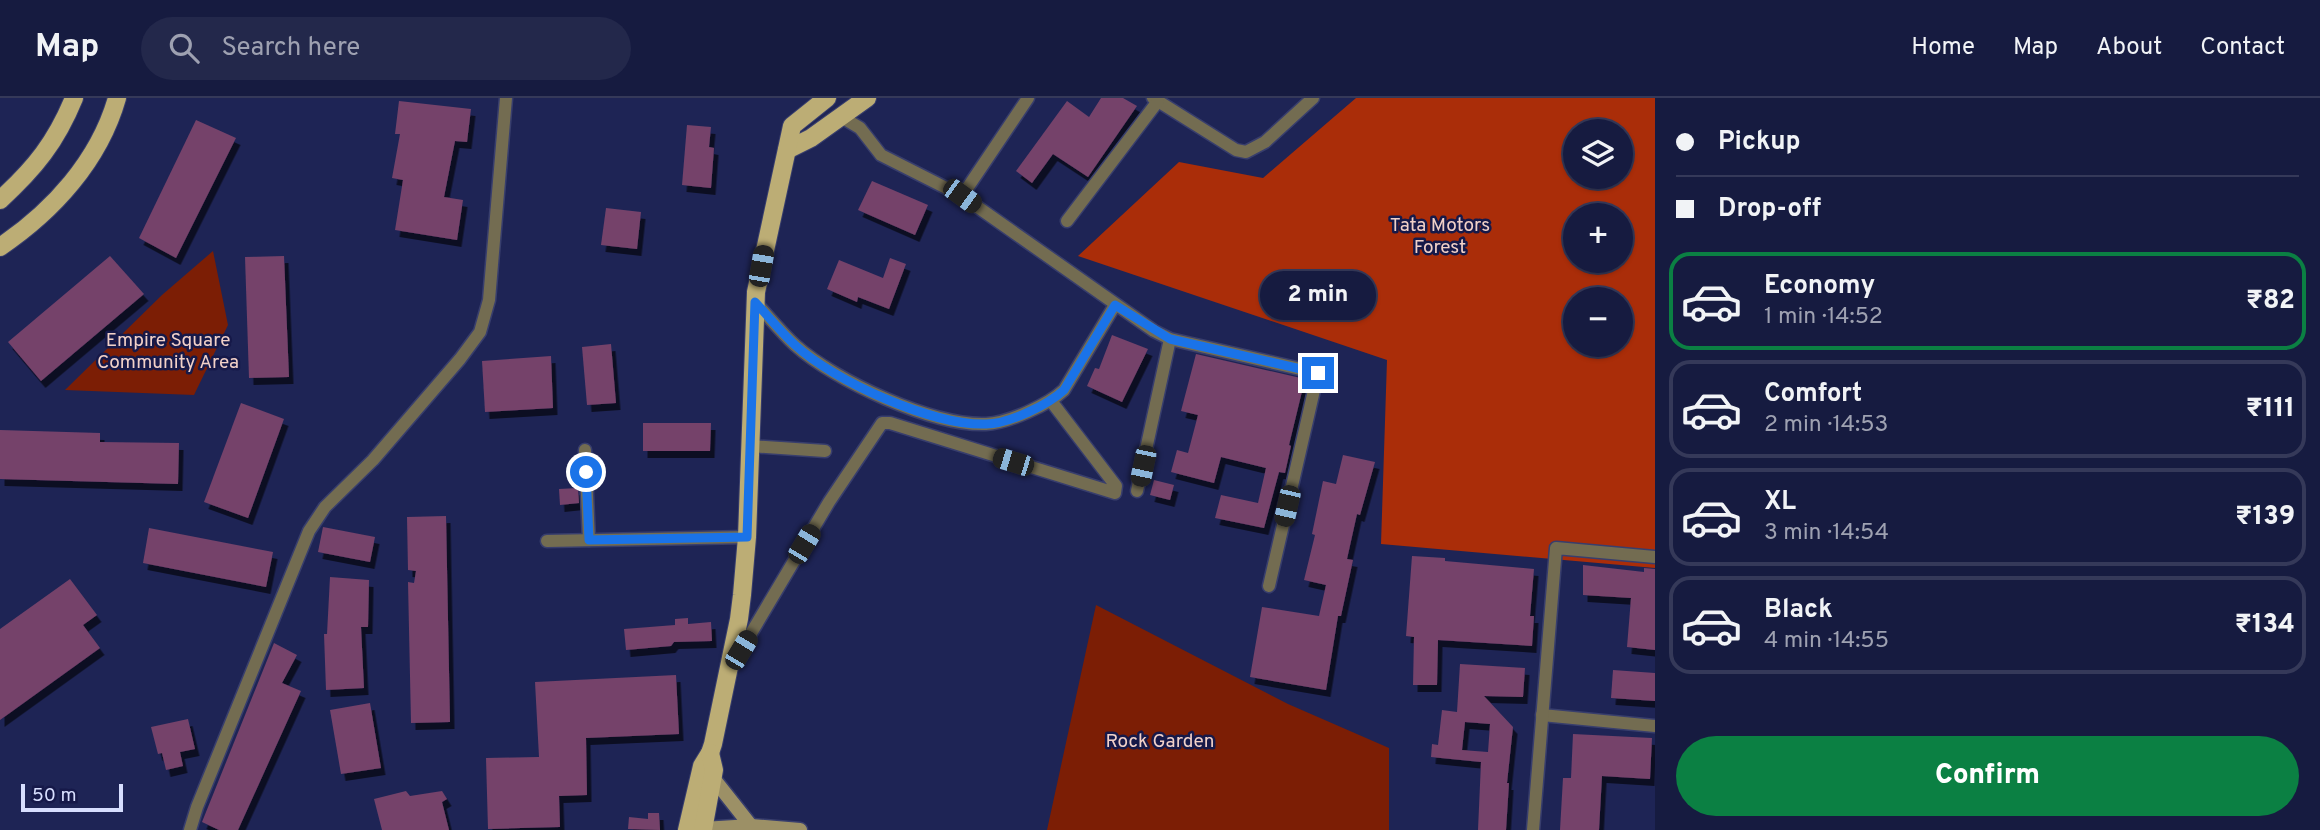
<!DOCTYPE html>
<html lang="en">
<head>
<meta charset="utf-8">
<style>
	body { margin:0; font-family:Overpass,sans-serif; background:#23284b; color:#f1f3f6; height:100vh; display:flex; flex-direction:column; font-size:26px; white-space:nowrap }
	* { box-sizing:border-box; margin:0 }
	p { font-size:23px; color:#9ea1b1 }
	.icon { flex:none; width:38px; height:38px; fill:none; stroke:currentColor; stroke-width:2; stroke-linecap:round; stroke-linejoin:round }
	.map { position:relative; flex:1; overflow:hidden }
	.drawer { display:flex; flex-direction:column; background:#161b40; width:665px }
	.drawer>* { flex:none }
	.hud { display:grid; align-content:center; height:154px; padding:0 21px; background:#161b40 }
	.buttons { position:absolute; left:1563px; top:21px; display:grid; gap:14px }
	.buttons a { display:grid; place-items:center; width:70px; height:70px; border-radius:50%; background:#161b40; box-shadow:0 2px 5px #0004,0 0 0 2px #353959; font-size:35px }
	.scale { position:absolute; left:21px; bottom:18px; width:102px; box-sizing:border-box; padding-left:7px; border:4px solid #d7defe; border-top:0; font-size:19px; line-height:24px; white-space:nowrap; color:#d7defe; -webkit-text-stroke:5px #161949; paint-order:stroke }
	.end { position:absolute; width:32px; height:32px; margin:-16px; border:9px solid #1a73e8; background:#fff; box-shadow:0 0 0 4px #fff }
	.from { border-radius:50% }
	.bubble { position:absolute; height:49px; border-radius:24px; background:#161b40; box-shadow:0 2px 5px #0004,0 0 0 2px #353959; font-size:23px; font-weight:800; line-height:49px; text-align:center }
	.car { position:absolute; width:21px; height:42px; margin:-21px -10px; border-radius:9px; box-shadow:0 0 5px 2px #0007; background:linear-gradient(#222 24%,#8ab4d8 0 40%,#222 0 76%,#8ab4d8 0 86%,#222 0) }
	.hud b { display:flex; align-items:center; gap:24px; height:66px; font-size:26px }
	.hud b+b { border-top:2px solid #353959 }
	.hud i { width:18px; height:18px; background:#f1f3f6 }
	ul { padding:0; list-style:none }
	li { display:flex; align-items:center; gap:21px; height:98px; margin:0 14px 10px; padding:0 7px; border:4px solid #353959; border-radius:21px }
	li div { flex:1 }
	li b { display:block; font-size:26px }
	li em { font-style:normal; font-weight:800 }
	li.current { border-color:#0b8043 }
	li>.icon { width:63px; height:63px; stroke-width:1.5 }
	.cta { display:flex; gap:14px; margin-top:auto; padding:14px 21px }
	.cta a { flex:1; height:80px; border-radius:42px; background:#0b8043; color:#fff; font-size:28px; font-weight:800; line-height:80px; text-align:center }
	header { display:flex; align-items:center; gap:42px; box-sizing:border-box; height:98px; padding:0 35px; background:#161b40; border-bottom:2px solid #353959 }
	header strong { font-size:33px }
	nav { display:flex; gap:38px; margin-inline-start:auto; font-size:24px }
	.search { width:490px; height:63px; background:#23284b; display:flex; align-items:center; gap:18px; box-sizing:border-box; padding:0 24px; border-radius:38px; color:#9ea1b1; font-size:26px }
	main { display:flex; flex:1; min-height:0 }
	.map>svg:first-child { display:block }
</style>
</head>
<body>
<header>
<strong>Map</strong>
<div class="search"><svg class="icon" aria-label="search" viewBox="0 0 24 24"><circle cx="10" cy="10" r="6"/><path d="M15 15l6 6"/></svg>Search here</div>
<nav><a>Home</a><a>Map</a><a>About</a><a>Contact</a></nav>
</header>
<main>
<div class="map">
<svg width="1655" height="732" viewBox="0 0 1655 732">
	<defs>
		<filter id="shadow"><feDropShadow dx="4.5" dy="7" stdDeviation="0" flood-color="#0009"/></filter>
	</defs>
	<rect width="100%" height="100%" fill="#1e2455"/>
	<g fill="#7c1e05">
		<polygon points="213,153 228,227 194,297 65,292 162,197"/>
		<polygon points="1096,507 1288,606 1389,650 1389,732 1047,732"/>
	</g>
	<path fill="#aa2d09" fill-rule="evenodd" d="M1356 0H1655V470L1381 446 1387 262 1078 158 1179 64 1263 80ZM1575 33H1620V79H1575ZM1575 117H1620V163H1575ZM1575 201H1620V247H1575Z"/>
	<g fill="#74426a" fill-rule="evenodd" filter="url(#shadow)">
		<polygon points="1101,0 1123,0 1137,8 1088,79 1053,56 1032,85 1016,73 1067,3 1089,19"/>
		<polygon points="399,3 471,11 467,44 455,43 444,99 463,102 457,142 395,132 403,82 392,80 400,36 395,36"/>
		<polygon points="196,22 236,40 176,160 139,140"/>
		<polygon points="687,27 711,29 709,49 714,50 711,90 682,87"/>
		<polygon points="872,83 928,107 915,137 858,112"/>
		<polygon points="606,110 641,114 637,151 601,147"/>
		<polygon points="110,158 144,196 41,283 8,244"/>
		<polygon points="284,158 289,279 249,280 245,159"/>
		<polygon points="890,160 906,166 889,211 858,199 857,204 827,191 839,162 883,180"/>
		<polygon points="1112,237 1148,251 1122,304 1087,288 1095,270 1099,271"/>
		<polygon points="611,246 616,305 587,307 582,249"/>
		<polygon points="1196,256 1305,281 1289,347 1291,348 1285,375 1279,374 1264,430 1215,420 1221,397 1258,405 1266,370 1221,359 1214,385 1171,374 1177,352 1188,355 1198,317 1181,313"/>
		<polygon points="551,258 553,310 485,314 482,263"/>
		<polygon points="241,305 284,321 248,420 204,404"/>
		<polygon points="643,325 711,325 710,353 643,353"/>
		<polygon points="0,332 100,335 100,344 179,345 178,386 0,381"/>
		<polygon points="1343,357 1375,364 1360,417 1357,416 1347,461 1353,462 1341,518 1338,518 1326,592 1250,579 1262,509 1319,518 1326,487 1304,482 1315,437 1312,436 1323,383 1336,386"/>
		<polygon points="1154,382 1174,387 1170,402 1150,397"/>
		<polygon points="578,390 579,405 560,407 559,391"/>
		<polygon points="446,418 450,624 411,625 408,484 414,485 416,473 408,472 407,419"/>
		<polygon points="323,429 375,439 370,464 318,454"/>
		<polygon points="149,430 273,454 266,489 143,465"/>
		<polygon points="1412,458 1445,460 1445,463 1534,471 1530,518 1534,518 1532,548 1438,542 1437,587 1413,587 1414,539 1406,538"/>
		<polygon points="1583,467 1644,474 1644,470 1655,471 1655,552 1627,549 1631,500 1583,497"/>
		<polygon points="330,479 369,482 368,529 361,529 364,590 326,592 324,536 327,536"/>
		<polygon points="70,481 97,517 83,527 100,550 0,622 0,531"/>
		<polygon points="688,520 688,526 711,524 712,543 674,544 671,548 626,552 624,531 675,527 675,521"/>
		<polygon points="274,545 297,557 282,585 301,593 238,732 219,732 202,724"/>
		<path d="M1460 566 1525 570 1523 599 1484 598 1513 629 1507 685H1509L1506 732H1478L1481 664 1431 659 1432 646 1438 647 1442 612 1457 614ZM1465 624 1490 626 1488 654 1462 652Z"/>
		<polygon points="1613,572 1655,575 1655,603 1611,600"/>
		<polygon points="676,577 679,636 586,640 587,697 559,698 560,729 488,731 486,660 539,659 535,584"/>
		<polygon points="370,605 381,670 341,676 330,612"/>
		<polygon points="188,621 195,651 180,654 183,668 166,672 162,655 158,656 151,629"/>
		<polygon points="1573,636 1652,640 1650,681 1602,678 1599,732 1560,732 1563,680 1571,680"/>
		<polygon points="406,693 410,698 442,693 447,701 442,704 449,732 382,732 374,701"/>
		<polygon points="648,715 659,715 660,732 628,731 629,719 648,721"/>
	</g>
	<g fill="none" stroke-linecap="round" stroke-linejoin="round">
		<defs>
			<g id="street">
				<polyline points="1153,0 1236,52 1246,54 1265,44 1313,0"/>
				<polyline points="840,18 860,30 881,57 962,98 1154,233 1170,241 1318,275 1269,488"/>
				<polyline points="962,98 1028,0"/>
				<polyline points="1067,123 1158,3"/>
				<path d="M755 204C768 218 781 234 795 247 835 283 933 328 986 326 1008 325 1048 307 1064 292L1115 207"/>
				<polyline points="750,348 825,353"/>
				<polyline points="585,352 589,442"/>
				<polyline points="1137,393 1170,241"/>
				<polyline points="547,443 747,439"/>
				<polyline points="734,564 829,404 882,325 890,325 1115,395 1116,388 1051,303"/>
				<polyline points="1542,617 1655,628"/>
				<polyline points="190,732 197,709 309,433 325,409 373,362 460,261 480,234 489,202 506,0"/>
				<polyline points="1533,732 1556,450 1655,459"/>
			</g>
			<g id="secondary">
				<polyline points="706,679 713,680 751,728"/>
				<polyline points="693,728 703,731 751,728 800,732"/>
			</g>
			<g id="primary">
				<polyline points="787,52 811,40 867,0"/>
				<path d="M0 102C35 70 56 44 74 0"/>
				<path d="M0 149C53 113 99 63 117 0"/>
				<polyline points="687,732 702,668 710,655 713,646 739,521 742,497 747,439 756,194 792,28 827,0"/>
				<polyline points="703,732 714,672 710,655"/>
			</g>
		</defs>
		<use href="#street" stroke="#383e6d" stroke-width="15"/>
		<use href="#secondary" stroke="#383e6d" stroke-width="17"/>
		<use href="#primary" stroke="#383e6d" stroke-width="20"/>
		<use href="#street" stroke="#736c51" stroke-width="12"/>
		<use href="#secondary" stroke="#9c9066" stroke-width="14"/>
		<use href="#primary" stroke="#bcad75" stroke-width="18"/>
	</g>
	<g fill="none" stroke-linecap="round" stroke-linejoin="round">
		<path stroke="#1a73e8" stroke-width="9" d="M586 374 589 442 747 439 755 204C768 218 781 234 795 247 834 283 933 328 986 326 1008 326 1048 307 1064 292L1115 207 1170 241 1318 275"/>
	</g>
	<g text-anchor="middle" stroke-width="5" stroke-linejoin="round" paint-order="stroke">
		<g font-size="19" fill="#f2d1c8" stroke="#161949">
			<text x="1440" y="133">Tata Motors<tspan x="1440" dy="22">Forest</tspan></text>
			<text x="168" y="248">Empire Square<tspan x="168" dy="22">Community Area</tspan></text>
			<text x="1160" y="649">Rock Garden</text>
		</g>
	</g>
</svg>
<div class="buttons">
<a><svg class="icon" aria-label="layers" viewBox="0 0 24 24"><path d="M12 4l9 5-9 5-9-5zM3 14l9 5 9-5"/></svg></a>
<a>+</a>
<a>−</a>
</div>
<div class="scale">50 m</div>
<i class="end from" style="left:586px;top:374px"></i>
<i class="end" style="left:1318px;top:275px"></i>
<div class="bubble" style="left:1260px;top:173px;width:116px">2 min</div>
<i class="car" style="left:962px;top:98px;rotate:126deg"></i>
<i class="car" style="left:761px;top:168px;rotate:10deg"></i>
<i class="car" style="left:1013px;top:364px;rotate:287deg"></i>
<i class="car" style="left:1143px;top:368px;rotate:192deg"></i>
<i class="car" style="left:1287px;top:408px;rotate:193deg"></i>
<i class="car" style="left:804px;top:446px;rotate:31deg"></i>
<i class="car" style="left:741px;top:552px;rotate:31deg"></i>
</div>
<section class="drawer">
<div class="hud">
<b><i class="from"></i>Pickup</b>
<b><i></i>Drop-off</b>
</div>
<ul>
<li class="current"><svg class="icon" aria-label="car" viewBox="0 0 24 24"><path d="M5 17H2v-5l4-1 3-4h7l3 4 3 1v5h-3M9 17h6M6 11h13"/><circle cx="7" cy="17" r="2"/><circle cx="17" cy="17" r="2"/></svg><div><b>Economy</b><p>1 min · 14:52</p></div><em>₹82</em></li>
<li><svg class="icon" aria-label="car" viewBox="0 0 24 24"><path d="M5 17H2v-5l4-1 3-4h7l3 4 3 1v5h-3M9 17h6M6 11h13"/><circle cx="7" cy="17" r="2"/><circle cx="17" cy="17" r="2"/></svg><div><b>Comfort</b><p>2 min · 14:53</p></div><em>₹111</em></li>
<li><svg class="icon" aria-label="car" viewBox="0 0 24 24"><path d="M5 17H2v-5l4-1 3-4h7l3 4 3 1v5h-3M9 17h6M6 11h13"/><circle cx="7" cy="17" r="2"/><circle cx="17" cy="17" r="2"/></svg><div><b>XL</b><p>3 min · 14:54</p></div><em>₹139</em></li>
<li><svg class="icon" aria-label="car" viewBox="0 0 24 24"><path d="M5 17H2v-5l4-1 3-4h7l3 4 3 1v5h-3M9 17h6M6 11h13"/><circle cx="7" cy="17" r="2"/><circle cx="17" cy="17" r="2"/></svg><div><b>Black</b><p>4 min · 14:55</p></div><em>₹134</em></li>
</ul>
<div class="cta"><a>Confirm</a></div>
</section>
</main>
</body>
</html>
